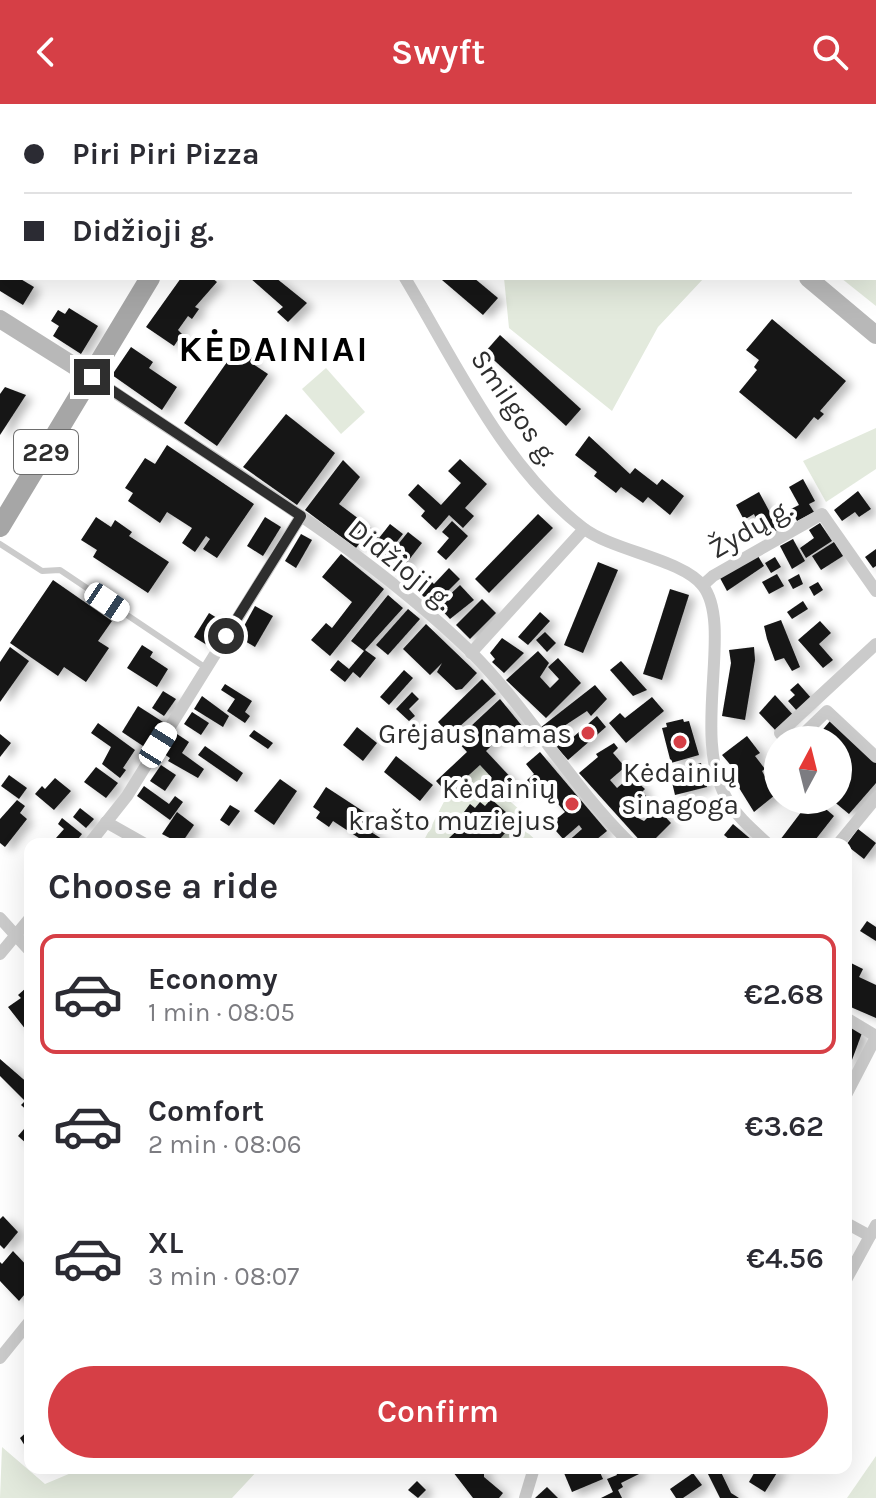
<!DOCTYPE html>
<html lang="en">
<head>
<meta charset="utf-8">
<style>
	body { margin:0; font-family:Karla,sans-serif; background:#f2f2f3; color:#2b2b33; height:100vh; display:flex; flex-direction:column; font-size:30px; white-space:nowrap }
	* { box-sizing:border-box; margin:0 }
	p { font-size:26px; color:#7c7c81 }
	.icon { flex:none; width:44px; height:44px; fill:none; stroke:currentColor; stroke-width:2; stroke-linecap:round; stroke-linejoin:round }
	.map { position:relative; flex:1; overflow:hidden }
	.details { position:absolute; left:24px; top:734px; width:828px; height:636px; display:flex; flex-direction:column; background:#fff; border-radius:16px; box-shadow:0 8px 32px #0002 }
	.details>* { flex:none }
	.guide { position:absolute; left:0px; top:0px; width:876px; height:176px; box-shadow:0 8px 32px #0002; display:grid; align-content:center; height:176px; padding:0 24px; background:#fff }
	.needle { width:52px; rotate:7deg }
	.controls { position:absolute; left:764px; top:622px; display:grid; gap:16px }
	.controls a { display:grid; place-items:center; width:88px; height:88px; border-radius:50%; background:#fff; box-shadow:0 8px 32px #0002; font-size:40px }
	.end { position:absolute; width:36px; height:36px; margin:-18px; border:10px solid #2e2e2e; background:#fff; box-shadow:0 0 0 4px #fff }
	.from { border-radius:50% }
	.car { position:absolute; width:24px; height:48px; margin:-24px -12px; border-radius:10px; box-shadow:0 0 6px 2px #0007; background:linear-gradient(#fff 24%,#345 0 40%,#fff 0 76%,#345 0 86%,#fff 0) }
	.guide b { display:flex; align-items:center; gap:28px; height:76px; font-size:30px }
	.guide b+b { border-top:2px solid #e1e1e2 }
	.guide i { width:20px; height:20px; background:#2b2b33 }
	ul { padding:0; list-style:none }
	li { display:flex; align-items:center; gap:24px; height:120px; margin:0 16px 12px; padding:0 8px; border:4px solid transparent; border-radius:16px }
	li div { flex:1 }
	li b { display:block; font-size:30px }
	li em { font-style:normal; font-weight:600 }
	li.current { border-color:#d63f46 }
	li>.icon { width:72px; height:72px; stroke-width:1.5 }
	h2 { padding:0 24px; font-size:36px; line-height:96px }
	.action { display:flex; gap:16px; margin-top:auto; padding:16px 24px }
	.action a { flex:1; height:92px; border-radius:48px; background:#d63f46; color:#fff; font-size:32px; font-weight:600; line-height:92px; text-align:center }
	header { display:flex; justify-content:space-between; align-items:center; height:104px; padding:0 24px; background:#d63f46; color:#fff; font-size:36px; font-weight:600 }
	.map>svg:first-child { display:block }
</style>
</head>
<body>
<header><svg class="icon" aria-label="back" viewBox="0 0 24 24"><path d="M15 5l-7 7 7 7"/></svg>Swyft<svg class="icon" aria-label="search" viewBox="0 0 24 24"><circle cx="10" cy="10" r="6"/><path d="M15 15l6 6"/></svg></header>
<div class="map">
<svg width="876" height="1394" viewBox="0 0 876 1394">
	<defs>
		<filter id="shadow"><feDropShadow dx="7" dy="4" stdDeviation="4" flood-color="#0004"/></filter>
	</defs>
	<rect width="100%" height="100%" fill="#fff"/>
	<g fill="#e3eadd">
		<polygon points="370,0 573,0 575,2 372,2"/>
		<polygon points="874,59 876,61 876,202 841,174 874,174"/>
		<polygon points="504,174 704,174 658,223 612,307 509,224"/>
		<polygon points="326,264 365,308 341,330 302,285"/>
		<polygon points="876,324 876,365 826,398 803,357"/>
		<polygon points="480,661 492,674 488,678 536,720 528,729 540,740 422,740 448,690"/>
		<polygon points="2,1343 45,1380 83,1364 260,1364 232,1394 0,1394"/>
		<polygon points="876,1352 876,1394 847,1394"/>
	</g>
	<g fill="#151515" filter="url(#shadow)">
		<polygon points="0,174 19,174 34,183 23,201 0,187"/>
		<polygon points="181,174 212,174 217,178 195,203 199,205 192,215 188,212 178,226 182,230 174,242 146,223"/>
		<polygon points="250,174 276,174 307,199 288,218 277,208 283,203"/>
		<polygon points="444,174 474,174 498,194 483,211 442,176"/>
		<polygon points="69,204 98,222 81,250 53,232 59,222 51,217 58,206 65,210"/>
		<polygon points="772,215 846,277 820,307 824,310 818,316 814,313 796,335 739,288 757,266 754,263 759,256 746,246"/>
		<polygon points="500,231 581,305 566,322 485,248"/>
		<polygon points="239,241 254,252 250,258 268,270 217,342 184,319"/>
		<polygon points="131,243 153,258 149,264 177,283 162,306 112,271"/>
		<polygon points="5,283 26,291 0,331 0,290"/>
		<polygon points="286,310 335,349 297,401 243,363"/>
		<polygon points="589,332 630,370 635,364 657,381 662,375 684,392 670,411 648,393 643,399 621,383 616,389 594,372 597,368 575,351"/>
		<polygon points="167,341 254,400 217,454 203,445 210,435 206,432 195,448 182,439 192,424 167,408 160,419 128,397 133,389 125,384 145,354 155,360"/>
		<polygon points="460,355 487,380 465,404 474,412 463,424 449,411 436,426 421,412 425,407 408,391 418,380 441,401 461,379 448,367"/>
		<polygon points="343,356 360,373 339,400 371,424 356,444 305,406"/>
		<polygon points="803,375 815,397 809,400 814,408 797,417 791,405 799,401 789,383"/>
		<polygon points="858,387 871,405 859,413 855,408 842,417 834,406"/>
		<polygon points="759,388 779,425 764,433 754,410 744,416 736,401"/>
		<polygon points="538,410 553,424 489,489 475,475"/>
		<polygon points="96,413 111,423 115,416 132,428 129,432 169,458 148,489 93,453 97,446 81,436"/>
		<polygon points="265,413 281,423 263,452 247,442"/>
		<polygon points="452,417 468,432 446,456 437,448 449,434 442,428"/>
		<polygon points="820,419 832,437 806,454 800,444 814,434 809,426"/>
		<polygon points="390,420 403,430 383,455 366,440 374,430 379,434"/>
		<polygon points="408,428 422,439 398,470 383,459"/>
		<polygon points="301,430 312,436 296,464 285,457"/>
		<polygon points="793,435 805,457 792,465 780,442"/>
		<polygon points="834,438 843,452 821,466 812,452"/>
		<polygon points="876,445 876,462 873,464 865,453"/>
		<polygon points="341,450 384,485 330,552 311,536 326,519 332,524 352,498 322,473"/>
		<polygon points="758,452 764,462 727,487 720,474"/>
		<polygon points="775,453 781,463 771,469 765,459"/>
		<polygon points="598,458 618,466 583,549 564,541"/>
		<polygon points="449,464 460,475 433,502 415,484 428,474 434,480"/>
		<polygon points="777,470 784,482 769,490 762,478"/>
		<polygon points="799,470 803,480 793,485 788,476"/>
		<polygon points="53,476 112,517 98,537 109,544 86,578 64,563 58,572 10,539"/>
		<polygon points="818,478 823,486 814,492 809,483"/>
		<polygon points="460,481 474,496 450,515 438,502"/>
		<polygon points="670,485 689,491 662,576 643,570"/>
		<polygon points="388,491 403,504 365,546 376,554 360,574 353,568 345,578 330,566 338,556 349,565 364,547 351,537"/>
		<polygon points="482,495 496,509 470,535 456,521"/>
		<polygon points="803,497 808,505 792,515 787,508"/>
		<polygon points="255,502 273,512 255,543 238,533"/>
		<polygon points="408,505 420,515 388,551 376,541"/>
		<polygon points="540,508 550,517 528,541 518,533"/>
		<polygon points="209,509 225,519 210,543 194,533"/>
		<polygon points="781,516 800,563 792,567 784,554 775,557 767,535 764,522"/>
		<polygon points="820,517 831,529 819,540 833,556 823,564 798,536"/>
		<polygon points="426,520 477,569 462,585 456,586 437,568 442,559 430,571 403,545"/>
		<polygon points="545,528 556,539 547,548 536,536"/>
		<polygon points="502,534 524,549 504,569 492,558 495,555 490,549"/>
		<polygon points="142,541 153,548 150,553 168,565 157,583 127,564"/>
		<polygon points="10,543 29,557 0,598 0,558"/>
		<polygon points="754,543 755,556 745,616 722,612 731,559 729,546"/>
		<polygon points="538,547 549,559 540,573 550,584 559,575 548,563 558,554 581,579 546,614 506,576"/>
		<polygon points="621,557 647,586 633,592 610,566"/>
		<polygon points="404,566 413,574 389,601 380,593"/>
		<polygon points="482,575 496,590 450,631 438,618"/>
		<polygon points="798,579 812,595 798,608 788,597 795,591 790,586"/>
		<polygon points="225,580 252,597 245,608 250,612 245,619 227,607 235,595 221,586"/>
		<polygon points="595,581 607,595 591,612 587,607 561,624 571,635 597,612 606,623 568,656 540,624"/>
		<polygon points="163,587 176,595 164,612 152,604"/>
		<polygon points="412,588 419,595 409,605 415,612 409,617 396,605"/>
		<polygon points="775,591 794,612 776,627 759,609"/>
		<polygon points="202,592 229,612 223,623 194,605"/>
		<polygon points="652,593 664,607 626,639 609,619 620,609 625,614"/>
		<polygon points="500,595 532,634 518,643 508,626 486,647 517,680 503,693 488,677 492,674 480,661 448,690 436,677 467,648 456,636"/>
		<polygon points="138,602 163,618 146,644 122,628"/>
		<polygon points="192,608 209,619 201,631 184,620"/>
		<polygon points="683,615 684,618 689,617 699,651 671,659 662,624 667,623 666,619"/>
		<polygon points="830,617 876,657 876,679 849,710 832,696 838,696 838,673 843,667 838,663 838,636 814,636"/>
		<polygon points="98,619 135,646 123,664 126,666 120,674 102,660 111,643 91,629"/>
		<polygon points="357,623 377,639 363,657 343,641"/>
		<polygon points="254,626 273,639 268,645 249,632"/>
		<polygon points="0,630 11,639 0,653"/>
		<polygon points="177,630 189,638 182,649 204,665 198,674 168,657 170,654 164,650"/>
		<polygon points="747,632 760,649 755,652 765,665 762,667 775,691 754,708 736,679 738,677 731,668 734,665 722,651"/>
		<polygon points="614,639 618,644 613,649 625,663 610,676 617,684 631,672 645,685 642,688 647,693 632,711 644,717 657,704 671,719 650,740 643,740 579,669 598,653 596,650"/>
		<polygon points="205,642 243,669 237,678 198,651"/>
		<polygon points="540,648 607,727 591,740 565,740 582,725 579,721 563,735 550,720 565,708 541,680 535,685 527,676 534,670 526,660"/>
		<polygon points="396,652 433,681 420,697 384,668"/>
		<polygon points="701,659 707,683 675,691 671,674 681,672 680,665"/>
		<polygon points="161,661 176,671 165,687 150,677"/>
		<polygon points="96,663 118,679 106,694 84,678"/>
		<polygon points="9,671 27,684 19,695 1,682"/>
		<polygon points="55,674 71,687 54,706 35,690 42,682 45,685"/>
		<polygon points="280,675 297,687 274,721 254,707"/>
		<polygon points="144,682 169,700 175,692 183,698 170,716 137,692"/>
		<polygon points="326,683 375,715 368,726 385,737 383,740 368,740 333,717 329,723 316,714 320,708 313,703"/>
		<polygon points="491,695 506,708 501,715 510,723 496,740 489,737 486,740 456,740 449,734 467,717 461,712 470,700 475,704 480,698 485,702"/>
		<polygon points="17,696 25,702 20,709 27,715 5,743 0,739 0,715"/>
		<polygon points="808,699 815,705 820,700 834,712 812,740 785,740 780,736"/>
		<polygon points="230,701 240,707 229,722 220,716"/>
		<polygon points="80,704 94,715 86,724 73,713"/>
		<polygon points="177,708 194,721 181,740 162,730"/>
		<polygon points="62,714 82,730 74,740 64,740 56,734 64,725 58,720"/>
		<polygon points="733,720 753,737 756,740 735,740 724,731"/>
		<polygon points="858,725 876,739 864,755 846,741"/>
		<polygon points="867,817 876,823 876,837 860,827"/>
		<polygon points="851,859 863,865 859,873 876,881 876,914 846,901 846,869"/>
		<polygon points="26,884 30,888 30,931 8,903 21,894 18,891"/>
		<polygon points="846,920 862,929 846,972"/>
		<polygon points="0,955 30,981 30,1009 21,1001 25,997 0,972"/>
		<polygon points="30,1018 30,1037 27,1040 18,1032"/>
		<polygon points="3,1112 18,1128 4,1145 0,1141 0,1115"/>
		<polygon points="13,1147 30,1165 30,1184 19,1197 0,1177 0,1158 2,1160"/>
		<polygon points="30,1325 30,1350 20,1334"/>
		<polygon points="457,1364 484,1364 484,1373 503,1389 499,1394 473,1394 453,1368"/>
		<polygon points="577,1364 598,1364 603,1375 572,1388 564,1369"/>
		<polygon points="620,1364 636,1364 639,1370 621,1379 623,1383 618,1386 622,1394 601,1394 613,1388 607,1375 617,1371 615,1366"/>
		<polygon points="705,1364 719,1364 731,1389 739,1394 720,1394"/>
		<polygon points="757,1364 780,1364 765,1388 749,1378"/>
		<polygon points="693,1369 702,1381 683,1394 676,1394 670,1385"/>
		<polygon points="417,1377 426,1386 418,1394 408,1386"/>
		<polygon points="547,1383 558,1394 535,1394"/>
	</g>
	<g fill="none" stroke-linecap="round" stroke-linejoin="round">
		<polyline stroke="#cbcbcb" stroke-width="6" points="0,440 42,467 60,466 206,564"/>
		<g stroke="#cbcbcb" stroke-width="12">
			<path d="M405 174C456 259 503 362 583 424 613 447 682 455 703 482 734 522 690 634 727 695 737 713 753 726 768 740"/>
			<path d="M92 273C220 361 359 439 471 548 530 607 571 682 631 740"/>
			<polyline points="703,481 713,472 822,410 876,487"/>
			<polyline points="471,549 584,425"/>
			<polyline points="786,636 780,629 876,540"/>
			<polyline points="797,636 827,607 876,653"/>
			<polyline points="106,718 145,740"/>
			<polyline points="89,740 127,692 301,412"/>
			<polyline points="838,740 876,694"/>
			<polyline points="0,814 30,847"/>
			<polyline points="0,850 30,814"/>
			<polyline points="846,914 876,932"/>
			<polyline points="846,991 876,933"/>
			<polyline points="846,1119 870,1132"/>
			<polyline points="846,1176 876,1121"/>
			<polyline points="0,1254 30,1217"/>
			<polyline points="525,1394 534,1364"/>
		</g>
		<g stroke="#b8b8b8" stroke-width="18">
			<polyline points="602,0 604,2"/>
			<polyline points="808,174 876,231"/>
			<polyline points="0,215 92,273"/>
		</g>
		<g stroke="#a6a6a6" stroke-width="20">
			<polyline points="254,2 255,0"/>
			<polyline points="0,423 150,174"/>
		</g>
	</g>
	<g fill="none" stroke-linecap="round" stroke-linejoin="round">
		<polyline stroke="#2e2e2e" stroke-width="10" points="92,273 301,412 226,532"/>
	</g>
	<g fill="#d63f46" stroke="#fff" stroke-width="3">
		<circle cx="588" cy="629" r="8"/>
		<circle cx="680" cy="638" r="8"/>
		<circle cx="572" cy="700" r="8"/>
	</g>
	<g text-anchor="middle" stroke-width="8" stroke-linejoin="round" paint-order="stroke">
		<rect fill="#fff" stroke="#6d6d6d" stroke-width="2" x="14" y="326" width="64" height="44" rx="6"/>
		<g font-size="26" font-weight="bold" fill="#2e2e2e">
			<text x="46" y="357">229</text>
		</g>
		<g font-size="28" fill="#2e2e2e" stroke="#fff">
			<text transform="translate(515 303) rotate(56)" y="10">Smilgos g.</text>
			<text transform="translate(750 424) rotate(-30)" y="10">Žydų g.</text>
			<text transform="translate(401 460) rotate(39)" y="10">Didžioji g.</text>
		</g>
		<g font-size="28" fill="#2e2e2e" stroke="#fff" text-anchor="end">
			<text x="572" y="639">Grėjaus namas</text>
			<text x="680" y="678" text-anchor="middle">Kėdainių<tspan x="680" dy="32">sinagoga</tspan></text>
			<text x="556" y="694">Kėdainių<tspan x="556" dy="32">krašto muziejus</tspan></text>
		</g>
		<g font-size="36" font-weight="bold" letter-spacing="2" fill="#000" stroke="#fff">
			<text x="274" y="257">KĖDAINIAI</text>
		</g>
	</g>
</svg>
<div class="controls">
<a><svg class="needle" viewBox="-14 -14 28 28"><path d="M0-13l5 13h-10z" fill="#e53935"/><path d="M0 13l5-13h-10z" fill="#7c7c81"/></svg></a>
</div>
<i class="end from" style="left:226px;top:532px"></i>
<i class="end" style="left:92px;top:273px"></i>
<i class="car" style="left:107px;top:498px;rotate:124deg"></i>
<i class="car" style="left:158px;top:641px;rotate:32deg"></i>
<div class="guide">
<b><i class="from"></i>Piri Piri Pizza</b>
<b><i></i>Didžioji g.</b>
</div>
<section class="details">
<h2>Choose a ride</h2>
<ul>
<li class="current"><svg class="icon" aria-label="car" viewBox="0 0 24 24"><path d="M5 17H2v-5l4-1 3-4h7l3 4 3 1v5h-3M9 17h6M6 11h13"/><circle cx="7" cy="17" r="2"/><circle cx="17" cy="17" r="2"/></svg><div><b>Economy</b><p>1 min · 08:05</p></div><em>€2.68</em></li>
<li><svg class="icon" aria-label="car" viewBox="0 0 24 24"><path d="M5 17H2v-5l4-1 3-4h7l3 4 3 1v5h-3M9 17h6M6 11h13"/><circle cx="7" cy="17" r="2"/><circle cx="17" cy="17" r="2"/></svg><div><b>Comfort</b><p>2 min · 08:06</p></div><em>€3.62</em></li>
<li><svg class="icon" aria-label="car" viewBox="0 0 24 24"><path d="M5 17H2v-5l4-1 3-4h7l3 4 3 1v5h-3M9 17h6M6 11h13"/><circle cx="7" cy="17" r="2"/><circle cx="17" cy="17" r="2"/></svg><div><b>XL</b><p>3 min · 08:07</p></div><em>€4.56</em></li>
</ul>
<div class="action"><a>Confirm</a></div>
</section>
</div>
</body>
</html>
